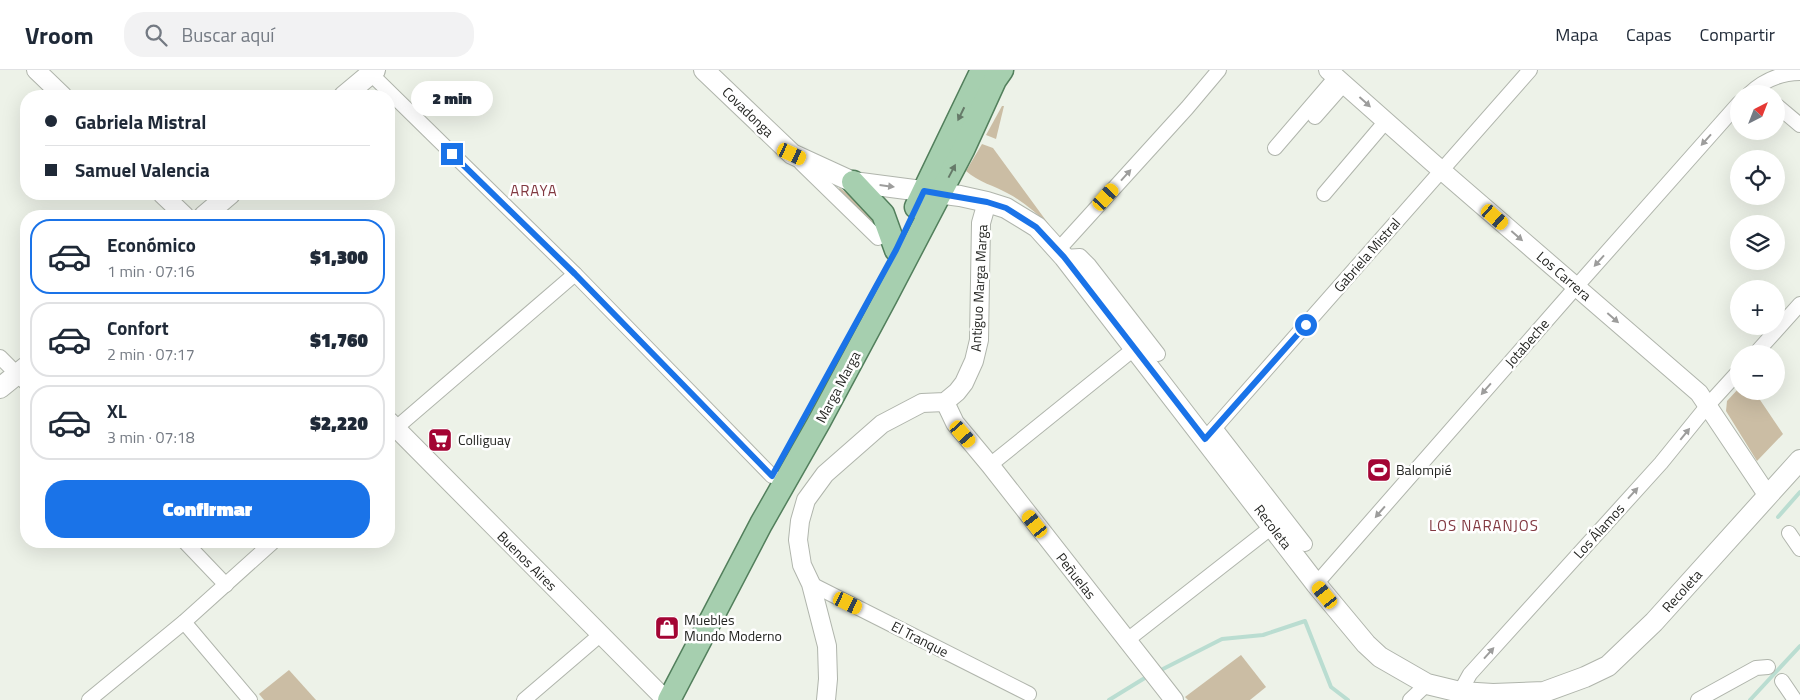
<!DOCTYPE html>
<html lang="es">
<head>
<meta charset="utf-8">
<style>
	body { margin:0; font-family:"Titillium Web",sans-serif; background:#f2f2f3; color:#1f2937; height:100vh; display:flex; flex-direction:column; font-size:19px; white-space:nowrap }
	* { box-sizing:border-box; margin:0 }
	p { font-size:16px; color:#747a83 }
	.icon { flex:none; width:28px; height:28px; fill:none; stroke:currentColor; stroke-width:2; stroke-linecap:round; stroke-linejoin:round }
	.map { position:relative; flex:1; overflow:hidden }
	.side { position:absolute; left:20px; top:140px; width:375px; height:338px; display:flex; flex-direction:column; background:#fff; border-radius:20px; box-shadow:0 5px 20px #0002 }
	.side>* { flex:none }
	.guide { position:absolute; left:20px; top:20px; width:375px; height:110px; border-radius:20px; box-shadow:0 5px 20px #0002; display:grid; align-content:center; height:110px; padding:0 25px; background:#fff }
	.needle { width:32px; rotate:42deg }
	.fabs { position:absolute; left:1730px; top:15px; display:grid; gap:10px }
	.fabs a { display:grid; place-items:center; width:55px; height:55px; border-radius:50%; background:#fff; box-shadow:0 5px 20px #0002; font-size:25px }
	.end { position:absolute; width:22px; height:22px; margin:-11px; border:6px solid #1a73e8; background:#fff; box-shadow:0 0 0 2px #fff }
	.from { border-radius:50% }
	.bubble { position:absolute; height:35px; border-radius:18px; background:#fff; box-shadow:0 5px 20px #0002; font-size:16px; font-weight:800; line-height:35px; text-align:center }
	.car { position:absolute; width:15px; height:30px; margin:-15px -8px; border-radius:6px; box-shadow:0 0 4px 1px #0007; background:linear-gradient(#f5c518 24%,#345 0 40%,#f5c518 0 76%,#345 0 86%,#f5c518 0) }
	.guide b { display:flex; align-items:center; gap:18px; height:48px; font-size:19px }
	.guide b+b { border-top:1px solid #e0e1e3 }
	.guide i { width:12px; height:12px; background:#1f2937 }
	ul { padding:9px 0 0; list-style:none }
	li { display:flex; align-items:center; gap:15px; height:75px; margin:0 10px 8px; padding:0 15px; border:2px solid #e0e1e3; border-radius:20px }
	li div { flex:1 }
	li b { display:block; font-size:19px }
	li em { font-style:normal; font-weight:800 }
	li.current { border-color:#1a73e8 }
	li>.icon { width:45px; height:45px; stroke-width:1.5 }
	.primary-button { display:flex; gap:10px; margin-top:auto; padding:10px 25px }
	.primary-button a { flex:1; height:58px; border-radius:20px; background:#1a73e8; color:#fff; font-size:20px; font-weight:800; line-height:58px; text-align:center }
	header { display:flex; align-items:center; gap:30px; box-sizing:border-box; height:70px; padding:0 25px; background:#fff; border-bottom:1px solid #e0e1e3 }
	header strong { font-size:24px }
	nav { display:flex; gap:28px; margin-inline-start:auto; font-size:18px }
	.search { width:350px; height:45px; background:#f2f2f3; display:flex; align-items:center; gap:12px; box-sizing:border-box; padding:0 18px; border-radius:20px; color:#747a83; font-size:19px }
	.map>svg:first-child { display:block }
</style>
</head>
<body>
<header>
<strong>Vroom</strong>
<div class="search"><svg class="icon" aria-label="search" viewBox="0 0 24 24"><circle cx="10" cy="10" r="6"/><path d="M15 15l6 6"/></svg>Buscar aquí</div>
<nav><a>Mapa</a><a>Capas</a><a>Compartir</a></nav>
</header>
<div class="map">
<svg width="1800" height="630" viewBox="0 0 1800 630">
	<rect width="100%" height="100%" fill="#edf2e8"/>
	<g fill="#cbbda4">
		<polygon points="1002,36 1004,36 996,69 986,65"/>
		<path d="M982 74 993 78 1050 156C1037 144 1024 132 1009 124 995 116 978 112 966 101Z"/>
		<polygon points="840,118 861,134 885,164 835,122"/>
		<polygon points="1739,318 1739,321 1754,321 1783,364 1757,391 1726,341 1727,331"/>
		<polygon points="1241,585 1266,617 1250,630 1188,630 1185,627"/>
		<polygon points="289,600 316,630 264,630 259,624"/>
	</g>
	<g fill="none" stroke-linecap="round" stroke-linejoin="round">
		<g stroke="#baddd1" stroke-width="4">
			<polyline points="1778,447 1800,422"/>
			<polyline points="1159,601 1222,569 1263,565 1305,551 1331,617 1348,630"/>
			<polyline points="1109,630 1148,606"/>
			<polyline points="1750,630 1800,576"/>
		</g>
		<defs>
			<g id="minor">
				<polyline points="367,0 575,204 772,406"/>
				<path d="M1749 24C1764 10 1780 3 1800 3"/>
				<polyline points="1776,35 1800,55"/>
				<polyline points="1315,47 1344,14"/>
				<polyline points="1275,78 1336,7"/>
				<polyline points="801,93 878,168"/>
				<polyline points="1324,124 1386,51"/>
				<polyline points="1058,180 1187,38 1219,0"/>
				<polyline points="1064,187 1080,186 1089,195 1158,284"/>
				<polyline points="1755,284 1800,234"/>
				<polyline points="0,287 26,313"/>
				<polyline points="396,358 575,204"/>
				<polyline points="1215,358 1305,474"/>
				<polyline points="1205,369 1530,0"/>
				<polyline points="990,395 1135,278"/>
				<polyline points="1789,463 1800,479"/>
				<polyline points="184,471 226,515"/>
				<polyline points="811,514 1029,624"/>
				<polyline points="1316,514 1576,217 1739,33"/>
				<polyline points="184,552 250,630"/>
				<polyline points="1126,571 1273,456"/>
				<polyline points="1782,611 1795,630"/>
				<polyline points="1460,622 1470,604 1661,393 1708,335 1739,301"/>
				<polyline points="89,630 184,552 274,471"/>
				<polyline points="524,630 600,565"/>
				<polyline points="1410,630 1427,614"/>
				<polyline points="1698,630 1756,598 1768,597"/>
			</g>
			<g id="tertiary">
				<polyline points="36,0 63,26"/>
				<polyline points="1328,0 1433,93 1699,323 1768,426"/>
				<polyline points="162,124 185,146"/>
				<polyline points="945,332 955,353 990,395 1174,630"/>
				<polyline points="389,351 666,630"/>
				<polyline points="826,630 828,609 827,576 811,514 802,495 798,470 800,451 806,430 825,404 882,354 922,333 945,332 957,322 964,313 974,291 979,270 981,153 987,132"/>
			</g>
			<g id="secondary">
				<polyline points="704,0 792,84 853,112 960,126 987,132 1006,138 1037,157 1064,187 1316,514 1366,574 1380,587 1427,614 1460,622 1493,624 1544,622 1585,607 1608,596 1654,552 1800,390"/>
				<polyline points="344,26 375,0"/>
				<polyline points="204,146 230,124"/>
				<polyline points="0,318 26,297"/>
			</g>
			<g id="primary">
				<polyline points="853,112 883,144 896,180"/>
				<polyline points="916,137 982,0"/>
				<polyline points="669,630 761,454 819,352 886,227 963,80 995,10 1002,0"/>
			</g>
		</defs>
		<use href="#minor" stroke="#b0b5ac" stroke-width="16"/>
		<use href="#tertiary" stroke="#b0b5ac" stroke-width="20"/>
		<use href="#secondary" stroke="#b0b5ac" stroke-width="22"/>
		<use href="#primary" stroke="#527f5c" stroke-width="25"/>
		<use href="#minor" stroke="#fff" stroke-width="14"/>
		<use href="#tertiary" stroke="#fff" stroke-width="18"/>
		<use href="#secondary" stroke="#fff" stroke-width="20"/>
		<use href="#primary" stroke="#a6cfaf" stroke-width="22"/>
	</g>
	<defs><path id="oneway-solid" d="M-6-.8H1V-3.2L6.5 0L1 3.2V.8H-6Z" transform="scale(1.25)"/></defs>
	<g fill="#9d9d9c">
		<use href="#oneway-solid" transform="translate(1365 32) rotate(42)"/>
		<use href="#oneway-solid" transform="translate(1706 70) rotate(132)"/>
		<use href="#oneway-solid" transform="translate(1126 105) rotate(-48)"/>
		<use href="#oneway-solid" transform="translate(887 116) rotate(7)"/>
		<use href="#oneway-solid" transform="translate(1517 166) rotate(41)"/>
		<use href="#oneway-solid" transform="translate(1599 191) rotate(132)"/>
		<use href="#oneway-solid" transform="translate(1613 248) rotate(41)"/>
		<use href="#oneway-solid" transform="translate(1486 319) rotate(131)"/>
		<use href="#oneway-solid" transform="translate(1685 364) rotate(-51)"/>
		<use href="#oneway-solid" transform="translate(1633 423) rotate(-48)"/>
		<use href="#oneway-solid" transform="translate(1380 442) rotate(131)"/>
		<use href="#oneway-solid" transform="translate(1489 583) rotate(-48)"/>
	</g>
	<g fill="#667a69">
		<use href="#oneway-solid" transform="translate(961 44) rotate(116)"/>
		<use href="#oneway-solid" transform="translate(952 101) rotate(-62)"/>
	</g>
	<g fill="none" stroke-linecap="round" stroke-linejoin="round">
		<polyline stroke="#1a73e8" stroke-width="6" points="452,84 575,204 772,406 896,180 924,121 987,132 1006,138 1036,157 1064,187 1205,369 1306,255"/>
	</g>
	<defs>
		<symbol id="supermarket-square" viewBox="-11 -11 22 22"><rect x="-9" y="-9" width="18" height="18" rx="4" fill="#a30534" stroke="#fff"/><path d="M-6-5.5h2.5l.6 2H6L4.5 2H-2.5L-4.4-4H-6ZM-1.5 3.2a1.3 1.3 0 1 0 .1 0ZM3 3.2a1.3 1.3 0 1 0 .1 0Z" fill="#fff"/></symbol>
		<symbol id="stadium-square" viewBox="-11 -11 22 22"><rect x="-9" y="-9" width="18" height="18" rx="4" fill="#a30534" stroke="#fff"/><path d="M0-5a6.5 5 0 1 0 0 10a6.5 5 0 1 0 0-10ZM-3.5-1.8h7v3.6h-7Z" fill="#fff"/></symbol>
		<symbol id="shop-square" viewBox="-11 -11 22 22"><rect x="-9" y="-9" width="18" height="18" rx="4" fill="#a30534" stroke="#fff"/><path d="M-5-2.5h2.3a2.7 3.5 0 0 1 5.4 0H5L5.5 6h-11ZM-1.5-2.5h3a1.5 2.3 0 0 0-3 0Z" fill="#fff"/></symbol>
	</defs>
	<g fill-rule="evenodd">
		<use href="#supermarket-square" x="426" y="356" width="28" height="28"/>
		<use href="#stadium-square" x="1365" y="386" width="28" height="28"/>
		<use href="#shop-square" x="653" y="544" width="28" height="28"/>
	</g>
	<g text-anchor="middle" stroke-width="5" stroke-linejoin="round" paint-order="stroke">
		<g font-size="14" fill="#252623" stroke="#fff">
			<text transform="translate(748 42) rotate(44)" y="5">Covadonga</text>
			<text transform="translate(1367 185) rotate(-49)" y="5">Gabriela Mistral</text>
			<text transform="translate(1564 206) rotate(41)" y="5">Los Carrera</text>
			<text transform="translate(979 218) rotate(-87)" y="5">Antiguo Marga Marga</text>
			<text transform="translate(1527 273) rotate(-49)" y="5">Jotabeche</text>
			<text transform="translate(838 317) rotate(-62)" y="5">Marga Marga</text>
			<text transform="translate(1273 457) rotate(53)" y="5">Recoleta</text>
			<text transform="translate(1599 461) rotate(-48)" y="5">Los Álamos</text>
			<text transform="translate(527 491) rotate(45)" y="5">Buenos Aires</text>
			<text transform="translate(1076 506) rotate(52)" y="5">Peñuelas</text>
			<text transform="translate(1682 521) rotate(-48)" y="5">Recoleta</text>
			<text transform="translate(920 569) rotate(27)" y="5">El Tranque</text>
		</g>
		<g font-size="14" fill="#252623" stroke="#fff" text-anchor="start">
			<text x="458" y="375">Colliguay</text>
			<text x="1396" y="405">Balompié</text>
			<text x="684" y="555">Muebles<tspan x="684" dy="16">Mundo Moderno</tspan></text>
		</g>
		<g font-size="15" letter-spacing="1" fill="#823941" stroke="#fff">
			<text x="534" y="126">ARAYA</text>
			<text x="1484" y="461">LOS NARANJOS</text>
		</g>
	</g>
</svg>
<div class="fabs">
<a><svg class="needle" viewBox="-14 -14 28 28"><path d="M0-13l5 13h-10z" fill="#e53935"/><path d="M0 13l5-13h-10z" fill="#747a83"/></svg></a>
<a><svg class="icon" aria-label="locate" viewBox="0 0 24 24"><circle cx="12" cy="12" r="6"/><path d="M12 2v4M12 18v4M2 12h4M18 12h4"/></svg></a>
<a><svg class="icon" aria-label="layers" viewBox="0 0 24 24"><path d="M12 4l9 5-9 5-9-5zM3 14l9 5 9-5"/></svg></a>
<a>+</a>
<a>−</a>
</div>
<i class="end from" style="left:1306px;top:255px"></i>
<i class="end" style="left:452px;top:84px"></i>
<div class="bubble" style="left:411px;top:11px;width:82px">2 min</div>
<i class="car" style="left:792px;top:84px;rotate:115deg"></i>
<i class="car" style="left:1106px;top:127px;rotate:42deg"></i>
<i class="car" style="left:1495px;top:147px;rotate:131deg"></i>
<i class="car" style="left:963px;top:364px;rotate:139deg"></i>
<i class="car" style="left:1035px;top:454px;rotate:322deg"></i>
<i class="car" style="left:1325px;top:525px;rotate:321deg"></i>
<i class="car" style="left:848px;top:533px;rotate:116deg"></i>
<div class="guide">
<b><i class="from"></i>Gabriela Mistral</b>
<b><i></i>Samuel Valencia</b>
</div>
<section class="side">
<ul>
<li class="current"><svg class="icon" aria-label="car" viewBox="0 0 24 24"><path d="M5 17H2v-5l4-1 3-4h7l3 4 3 1v5h-3M9 17h6M6 11h13"/><circle cx="7" cy="17" r="2"/><circle cx="17" cy="17" r="2"/></svg><div><b>Económico</b><p>1 min · 07:16</p></div><em>$1,300</em></li>
<li><svg class="icon" aria-label="car" viewBox="0 0 24 24"><path d="M5 17H2v-5l4-1 3-4h7l3 4 3 1v5h-3M9 17h6M6 11h13"/><circle cx="7" cy="17" r="2"/><circle cx="17" cy="17" r="2"/></svg><div><b>Confort</b><p>2 min · 07:17</p></div><em>$1,760</em></li>
<li><svg class="icon" aria-label="car" viewBox="0 0 24 24"><path d="M5 17H2v-5l4-1 3-4h7l3 4 3 1v5h-3M9 17h6M6 11h13"/><circle cx="7" cy="17" r="2"/><circle cx="17" cy="17" r="2"/></svg><div><b>XL</b><p>3 min · 07:18</p></div><em>$2,220</em></li>
</ul>
<div class="primary-button"><a>Confirmar</a></div>
</section>
</div>
</body>
</html>
